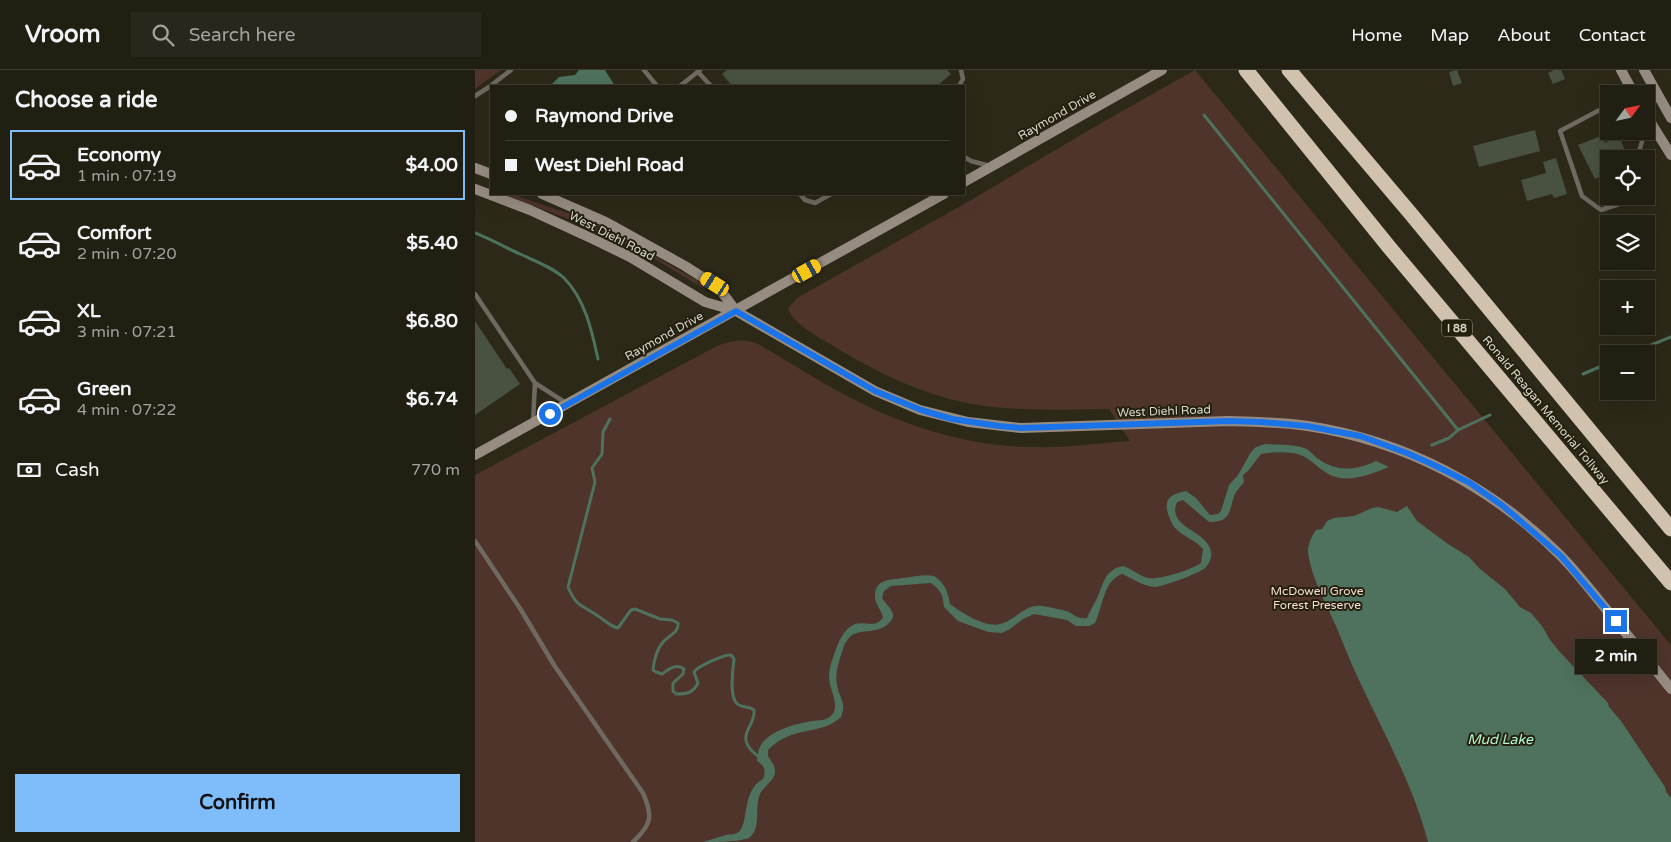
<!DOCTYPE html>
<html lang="en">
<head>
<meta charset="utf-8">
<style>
	body { margin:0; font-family:"Varela Round",sans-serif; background:#29271b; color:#f1f3f6; height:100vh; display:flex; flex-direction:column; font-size:19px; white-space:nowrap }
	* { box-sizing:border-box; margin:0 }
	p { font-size:16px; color:#a2a29f }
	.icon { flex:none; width:28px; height:28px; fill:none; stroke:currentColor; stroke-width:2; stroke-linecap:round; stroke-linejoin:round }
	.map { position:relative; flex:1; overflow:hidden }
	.details { display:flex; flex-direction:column; background:#211f12; width:475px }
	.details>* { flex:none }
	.hud { position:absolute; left:15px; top:15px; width:475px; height:110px; border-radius:0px; box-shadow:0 5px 20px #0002,0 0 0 1px #3e3d32; display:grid; align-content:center; height:110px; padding:0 15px; background:#211f12 }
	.needle { width:32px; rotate:57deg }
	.buttons { position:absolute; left:1125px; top:15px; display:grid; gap:10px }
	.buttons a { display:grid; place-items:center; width:55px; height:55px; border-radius:0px; background:#211f12; box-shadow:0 5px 20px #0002,0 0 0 1px #3e3d32; font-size:25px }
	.end { position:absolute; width:22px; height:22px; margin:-11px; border:6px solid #1a73e8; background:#fff; box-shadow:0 0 0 2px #fff }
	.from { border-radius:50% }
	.bubble { position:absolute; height:35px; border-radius:0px; background:#211f12; box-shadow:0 5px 20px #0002,0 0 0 1px #3e3d32; font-size:16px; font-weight:700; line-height:35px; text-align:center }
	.car { position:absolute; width:15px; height:30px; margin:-15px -8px; border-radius:6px; box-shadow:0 0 4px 1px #0007; background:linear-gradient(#f5c518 24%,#345 0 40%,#f5c518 0 76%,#345 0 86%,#f5c518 0) }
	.hud b { display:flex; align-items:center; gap:18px; height:48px; font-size:19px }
	.hud b+b { border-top:1px solid #3e3d32 }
	.hud i { width:12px; height:12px; background:#f1f3f6 }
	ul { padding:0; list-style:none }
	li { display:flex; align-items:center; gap:15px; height:70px; margin:0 10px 8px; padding:0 5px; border:2px solid transparent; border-radius:0px }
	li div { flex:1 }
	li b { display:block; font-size:19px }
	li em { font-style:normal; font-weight:700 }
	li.current { border-color:#7fbdfa }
	li>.icon { width:45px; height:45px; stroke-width:1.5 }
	h2 { padding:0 15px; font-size:22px; line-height:60px }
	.pay { display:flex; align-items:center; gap:12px; height:55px; padding:0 15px; font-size:19px }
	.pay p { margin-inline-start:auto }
	.primary-button { display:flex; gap:10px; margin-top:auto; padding:10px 15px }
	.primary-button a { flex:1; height:58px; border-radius:0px; background:#7fbdfa; color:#111; font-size:20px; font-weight:700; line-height:58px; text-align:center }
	header { display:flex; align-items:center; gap:30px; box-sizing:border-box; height:70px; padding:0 25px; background:#211f12; border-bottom:1px solid #3e3d32 }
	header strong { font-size:24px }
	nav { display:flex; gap:28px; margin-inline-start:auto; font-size:18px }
	.search { width:350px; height:45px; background:#29271b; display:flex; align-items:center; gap:12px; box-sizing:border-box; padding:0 18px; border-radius:0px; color:#a2a29f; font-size:19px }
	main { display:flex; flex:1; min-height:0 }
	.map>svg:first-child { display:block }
</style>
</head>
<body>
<header>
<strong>Vroom</strong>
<div class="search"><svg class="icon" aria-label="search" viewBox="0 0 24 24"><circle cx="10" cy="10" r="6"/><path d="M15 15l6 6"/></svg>Search here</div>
<nav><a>Home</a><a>Map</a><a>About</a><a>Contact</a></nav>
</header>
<main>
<section class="details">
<h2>Choose a ride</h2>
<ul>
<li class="current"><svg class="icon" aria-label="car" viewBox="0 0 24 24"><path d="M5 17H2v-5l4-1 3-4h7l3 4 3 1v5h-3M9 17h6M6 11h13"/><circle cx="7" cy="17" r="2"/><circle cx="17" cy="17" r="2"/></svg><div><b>Economy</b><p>1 min · 07:19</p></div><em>$4.00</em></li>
<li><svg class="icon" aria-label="car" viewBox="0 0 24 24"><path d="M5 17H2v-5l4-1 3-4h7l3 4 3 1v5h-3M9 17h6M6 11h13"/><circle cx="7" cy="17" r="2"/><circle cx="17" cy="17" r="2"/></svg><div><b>Comfort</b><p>2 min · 07:20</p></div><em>$5.40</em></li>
<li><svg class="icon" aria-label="car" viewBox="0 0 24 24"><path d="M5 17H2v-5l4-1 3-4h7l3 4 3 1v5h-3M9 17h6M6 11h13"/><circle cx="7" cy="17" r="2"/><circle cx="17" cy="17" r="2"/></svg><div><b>XL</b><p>3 min · 07:21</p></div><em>$6.80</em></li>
<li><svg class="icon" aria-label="car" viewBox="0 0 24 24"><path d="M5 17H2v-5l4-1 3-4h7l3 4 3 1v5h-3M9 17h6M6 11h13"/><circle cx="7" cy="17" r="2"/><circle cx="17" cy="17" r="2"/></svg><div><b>Green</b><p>4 min · 07:22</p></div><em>$6.74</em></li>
</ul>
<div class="pay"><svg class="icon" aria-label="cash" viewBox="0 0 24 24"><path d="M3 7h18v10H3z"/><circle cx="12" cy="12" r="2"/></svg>Cash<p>770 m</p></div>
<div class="primary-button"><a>Confirm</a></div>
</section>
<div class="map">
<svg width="1196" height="772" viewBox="0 0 1196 772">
	<rect width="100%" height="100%" fill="#2c2918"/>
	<g fill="#4e342b">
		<polygon points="0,0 26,0 0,19"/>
		<path d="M720 0 1196 575V772H0V405L242 276C256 270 269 268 283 274 315 292 346 313 378 329 434 358 497 377 560 377 590 378 624 373 655 371L634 339C577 340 516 343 461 325 424 313 389 295 355 274 344 268 315 251 313 238L322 228 496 130 621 56Z"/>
		<polygon points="28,124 36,124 113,150 155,172 223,211 231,217 229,219 172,184 109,155"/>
	</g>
	<g fill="#4e725d">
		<polygon points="104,0 130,0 140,16 75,16 84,7 100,5"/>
		<path d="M790 374C802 375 817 374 829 378 834 379 838 385 842 388 861 402 880 401 901 391L914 397C899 403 878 412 861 407 848 404 840 392 828 386 817 381 797 382 786 384L773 401 768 405 769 412C766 416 761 421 759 426 754 442 756 452 734 452L708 430 702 432C691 458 732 460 736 481 737 487 735 493 730 498 723 504 689 516 680 517 669 517 657 508 647 504 628 511 628 537 620 553L614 556H601L592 550 559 544 548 549 535 559 527 563 513 562 483 551 469 537 467 525 462 518 456 513 416 516 409 521 407 528C410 533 416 538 418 544 419 548 416 551 413 554 401 565 383 558 375 567 370 571 368 579 366 585 363 595 360 604 362 615 364 629 372 631 366 647 346 666 317 655 293 680V686C296 691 301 696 300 703 299 711 288 717 285 724 279 738 287 758 274 768 265 772 239 772 228 772 236 770 243 767 251 765 254 764 259 765 262 763 275 757 265 721 288 709 291 700 290 696 282 691 282 687 283 683 284 679 291 661 320 654 337 651 343 650 349 651 355 647 367 637 354 620 354 607 354 599 356 592 359 585 363 573 368 559 380 554 391 551 401 559 408 547 406 540 401 535 400 528 399 509 414 510 428 508 439 507 448 504 459 506 470 513 473 522 475 534 487 543 513 560 528 553 542 548 551 534 567 536 573 537 589 540 594 542 600 546 604 549 612 548 615 540 620 533 623 526 629 512 630 500 648 496 656 498 664 506 673 508 685 510 716 500 726 493L728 479C721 470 708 467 700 458 697 455 695 448 693 444 688 428 697 424 711 421L721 428 735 445 743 444 746 441 754 415 763 405 776 382 781 377Z"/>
		<path d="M932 436 942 451 973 474 994 487 1005 499 1030 519 1045 537 1056 543 1067 556 1075 570 1084 581 1133 633 1134 637 1146 651 1190 717 1191 722 1196 728V772H953C938 714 908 662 883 608 875 591 868 573 861 556 851 533 835 505 833 481 833 473 837 466 841 460L847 459 852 451 859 448 879 446 897 438 903 437 922 442Z"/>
	</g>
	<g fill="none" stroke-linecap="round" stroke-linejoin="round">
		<g stroke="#4e725d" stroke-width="3">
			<polyline points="729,45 983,360"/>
			<path d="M0 163C15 169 30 177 45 184 60 191 77 197 89 208 110 229 117 261 123 289"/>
			<polyline points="1154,284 1196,267"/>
			<polyline points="1108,304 1134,293"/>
			<path d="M135 349 128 362 127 384 117 398 120 412 93 517C102 538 106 534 123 546 130 550 134 556 143 558L156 540 160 539 185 549 197 550 203 553C204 563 194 565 188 572 182 579 179 590 178 600L181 602 187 604C194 599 201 593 209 599L208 604 198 613V621L201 624C212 624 218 623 223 613L219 602C223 596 250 584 256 585L259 589C258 599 253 630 264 635 270 638 274 636 279 640 281 656 261 664 277 681 280 684 282 686 286 688"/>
			<polyline points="957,375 974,368 983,360 1015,345"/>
		</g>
	</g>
	<g fill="#495140">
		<polygon points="252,0 472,0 476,4 462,16 257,16 247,4"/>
		<polygon points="982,0 987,13 978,16 974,2"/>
		<polygon points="1079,0 1086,0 1090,9 1078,14 1073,3"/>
		<polygon points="1060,60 1065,81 1004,97 998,76"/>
		<polygon points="1126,66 1130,73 1144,66 1151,83 1139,89 1134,89 1134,103 1120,109 1103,75"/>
		<polygon points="1081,88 1092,124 1079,128 1077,124 1052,131 1046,110 1071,103 1068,92"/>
		<polygon points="0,251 32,299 34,298 45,314 0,345"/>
	</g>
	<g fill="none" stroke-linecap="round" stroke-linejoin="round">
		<g stroke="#6f6961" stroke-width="4.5">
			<polyline points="169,0 182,16"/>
			<polyline points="223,2 236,16"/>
			<polyline points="205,16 225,0"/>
			<polyline points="484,16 488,9 486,0"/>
			<polyline points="0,26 14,17 36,0"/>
			<polyline points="1134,35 1085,61 1107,126 1126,140 1147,133 1150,126"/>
			<polyline points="489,87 496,91 515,96"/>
			<polyline points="1162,89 1168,68 1178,57"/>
			<polyline points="325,124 330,130 340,133 356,124"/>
			<polyline points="0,224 60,313 91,333"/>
			<polyline points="58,352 60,313"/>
			<path d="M0 471 46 540 79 595 168 723C178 746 177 754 158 772"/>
		</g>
		<g stroke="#978c81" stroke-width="10">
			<polyline points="1146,0 1159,24"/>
			<polyline points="1169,0 1196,48"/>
			<polyline points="1171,45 1196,85"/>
			<polyline points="0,98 16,104"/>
			<polyline points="489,112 687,0"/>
			<path d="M0 119 55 140 118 169 155 187 230 232 261 241 400 321 445 340 493 352 546 358 754 351C780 352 807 352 833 356 930 371 1016 416 1085 485 1100 500 1113 517 1127 534 1150 562 1173 590 1196 619"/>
			<polyline points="67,124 131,152 210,196 243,217 261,241"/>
			<polyline points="0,385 469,124"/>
		</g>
		<g stroke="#d1c1af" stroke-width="15">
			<polyline points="771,0 914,177 1196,513"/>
			<polyline points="814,0 936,144 1196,459"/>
		</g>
	</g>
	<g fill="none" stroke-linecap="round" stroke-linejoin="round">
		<polyline stroke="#1a73e8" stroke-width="6" points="75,344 261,241 400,321 446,340 477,349 524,356 546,358 754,351 786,352 832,356 885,366 932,383 959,395 995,413 1028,436 1086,486 1141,551"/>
	</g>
	<g text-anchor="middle" stroke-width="4" stroke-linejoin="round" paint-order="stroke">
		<rect fill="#23200e" stroke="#a29f92" stroke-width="1" x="967" y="249.5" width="30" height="17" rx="4"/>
		<g font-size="11" font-weight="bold" fill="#d8d6cb">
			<text x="982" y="262">I 88</text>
		</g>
		<g font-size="12" fill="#d8d6cb" stroke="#23200e">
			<text transform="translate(582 45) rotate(-30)" y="4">Raymond Drive</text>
			<text transform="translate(137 166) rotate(27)" y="4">West Diehl Road</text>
			<text transform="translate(189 266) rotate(-29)" y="4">Raymond Drive</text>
			<text transform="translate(1071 340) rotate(50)" y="4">Ronald Reagan Memorial Tollway</text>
			<text transform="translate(689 341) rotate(-2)" y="4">West Diehl Road</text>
		</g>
		<g font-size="12" fill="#f8ddd4" stroke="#23200e">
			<text x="842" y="525">McDowell Grove<tspan x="842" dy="14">Forest Preserve</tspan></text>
		</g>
		<g font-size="14" font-style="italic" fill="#b4f5d0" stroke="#23200e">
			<text x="1025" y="674">Mud Lake</text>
		</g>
	</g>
</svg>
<div class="buttons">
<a><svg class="needle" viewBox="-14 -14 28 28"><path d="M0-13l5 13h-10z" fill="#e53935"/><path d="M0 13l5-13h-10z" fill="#a2a29f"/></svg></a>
<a><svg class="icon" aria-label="locate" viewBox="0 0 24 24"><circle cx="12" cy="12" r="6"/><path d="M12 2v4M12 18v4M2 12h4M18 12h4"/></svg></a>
<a><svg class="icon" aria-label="layers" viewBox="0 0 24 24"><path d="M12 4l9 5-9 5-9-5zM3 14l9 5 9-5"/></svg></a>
<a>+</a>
<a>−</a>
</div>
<i class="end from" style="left:75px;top:344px"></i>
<i class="end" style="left:1141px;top:551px"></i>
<div class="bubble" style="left:1100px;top:569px;width:82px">2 min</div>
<i class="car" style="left:332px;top:201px;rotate:61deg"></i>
<i class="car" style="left:240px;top:214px;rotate:302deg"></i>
<div class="hud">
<b><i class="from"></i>Raymond Drive</b>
<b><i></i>West Diehl Road</b>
</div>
</div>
</main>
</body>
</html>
